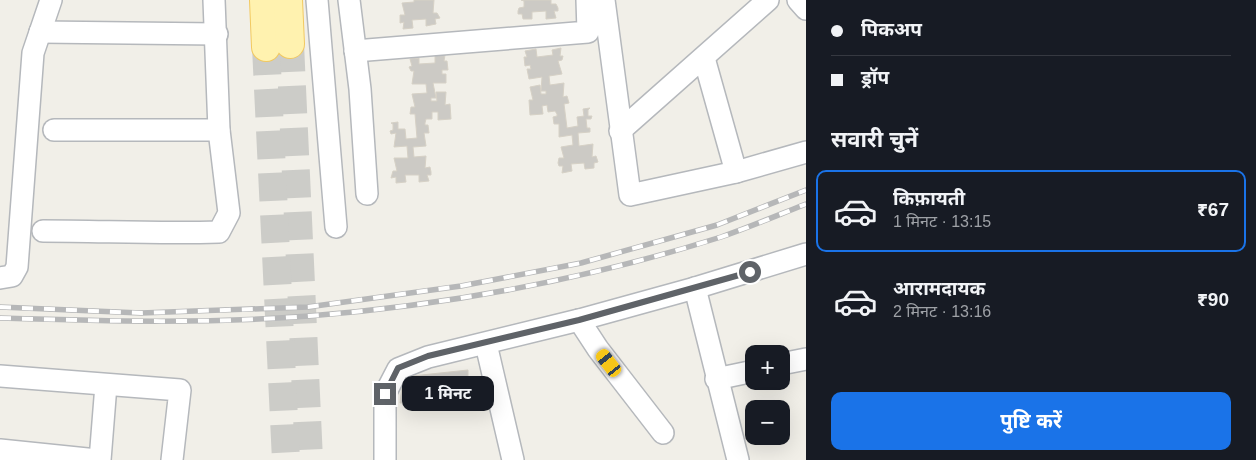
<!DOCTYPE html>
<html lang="hi">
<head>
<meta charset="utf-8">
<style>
	body { margin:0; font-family:Arial,"Noto Sans Devanagari",sans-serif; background:#242831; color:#f1f3f6; height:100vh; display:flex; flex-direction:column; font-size:19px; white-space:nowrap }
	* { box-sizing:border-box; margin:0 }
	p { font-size:16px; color:#9ea1a6 }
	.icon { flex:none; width:28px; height:28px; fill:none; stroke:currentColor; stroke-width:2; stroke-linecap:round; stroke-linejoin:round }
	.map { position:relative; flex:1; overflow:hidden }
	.panel { display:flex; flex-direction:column; background:#171b24; width:450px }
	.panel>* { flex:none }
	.guide { display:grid; align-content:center; height:110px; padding:0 25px; background:#171b24 }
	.buttons { position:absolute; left:745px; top:345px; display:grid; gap:10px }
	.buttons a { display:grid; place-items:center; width:45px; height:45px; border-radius:10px; background:#171b24; box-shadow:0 5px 20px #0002; font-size:25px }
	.end { position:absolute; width:22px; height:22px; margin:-11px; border:6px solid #5f6368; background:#fff; box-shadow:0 0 0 2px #fff }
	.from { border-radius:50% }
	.bubble { position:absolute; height:35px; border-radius:10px; background:#171b24; box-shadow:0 5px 20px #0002; font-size:16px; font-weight:700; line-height:35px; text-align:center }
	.car { position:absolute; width:15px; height:30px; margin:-15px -8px; border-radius:6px; box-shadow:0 0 4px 1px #0007; background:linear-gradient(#f5c518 24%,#345 0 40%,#f5c518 0 76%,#345 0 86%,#f5c518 0) }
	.guide b { display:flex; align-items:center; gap:18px; height:48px; font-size:19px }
	.guide b+b { border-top:1px solid #363941 }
	.guide i { width:12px; height:12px; background:#f1f3f6 }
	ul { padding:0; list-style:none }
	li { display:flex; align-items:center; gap:15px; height:82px; margin:0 10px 8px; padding:0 15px; border:2px solid transparent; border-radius:10px }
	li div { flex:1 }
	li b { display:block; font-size:19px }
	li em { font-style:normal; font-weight:700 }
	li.active { border-color:#1a73e8 }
	li>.icon { width:45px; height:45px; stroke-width:1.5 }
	h2 { padding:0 25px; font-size:22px; line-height:60px }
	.button { display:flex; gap:10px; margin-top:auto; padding:10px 25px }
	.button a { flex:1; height:58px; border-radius:10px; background:#1a73e8; color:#fff; font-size:20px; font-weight:700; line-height:58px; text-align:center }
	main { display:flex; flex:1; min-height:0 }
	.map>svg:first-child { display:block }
</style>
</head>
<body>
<main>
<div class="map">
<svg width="806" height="460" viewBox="0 0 806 460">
	<rect width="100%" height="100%" fill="#f1efe8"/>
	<g fill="#cccac5" stroke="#d6d1c6">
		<polygon points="414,0 434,0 433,13 437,13 440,18 435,19 436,24 426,26 426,19 412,20 413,28 403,29 404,22 400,23 400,15 405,15 402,3 414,2"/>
		<polygon points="521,0 551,0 551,4 556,4 558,8 558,11 554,11 556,18 546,19 546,11 532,12 532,19 523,19 522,14 518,14 518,11 519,8 524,7 524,1"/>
		<polygon points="561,48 560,56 563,56 562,60 558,61 562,74 549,76 550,85 564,83 563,97 567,96 569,103 564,104 567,128 578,126 577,117 584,116 583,109 590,108 588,110 588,116 592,116 591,119 586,119 587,128 590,128 590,132 578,133 579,146 593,144 592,157 596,156 598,162 594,163 594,168 585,169 584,163 571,164 572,171 562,173 563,166 559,166 558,163 559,158 564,158 561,147 573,145 572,135 559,137 559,124 554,124 553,117 557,116 557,114 555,111 548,112 547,105 542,106 543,114 530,115 529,100 533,100 530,87 540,85 541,94 546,94 546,91 541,91 542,77 529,79 527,69 531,69 530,65 525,66 524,57 527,57 525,51 536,49 537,57 553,55 552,50"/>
		<polygon points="435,55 445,55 444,61 447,61 448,70 442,70 442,74 446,74 446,83 433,83 436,98 431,98 431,101 437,101 436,92 446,92 445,105 450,104 451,119 438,120 438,112 432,112 432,119 426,119 425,123 425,125 428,125 429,133 424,133 426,146 413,147 414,157 426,156 425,168 430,167 431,172 431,175 427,175 429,181 419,182 419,175 405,175 406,182 396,183 396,177 391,178 393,171 397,171 394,158 408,158 407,146 394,147 396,133 391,134 390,131 393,130 393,124 391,123 398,122 398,129 405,129 406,139 417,138 415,114 410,114 411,107 415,107 412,94 427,93 426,84 412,84 414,71 411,71 409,67 412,66 410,59 419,58 419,64 435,63"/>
		<polygon points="468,370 468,403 400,403 403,377"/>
	</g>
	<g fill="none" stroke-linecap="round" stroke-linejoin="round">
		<g stroke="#ccccc8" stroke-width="28" stroke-dasharray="28 14" stroke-linecap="butt">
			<polyline points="290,44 309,460"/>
			<polyline points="266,47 286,460"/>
		</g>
		<defs>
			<g id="minor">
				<polyline points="317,0 336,227"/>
				<polyline points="349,0 360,89 367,194"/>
				<polyline points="604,0 630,195 736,172 704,58"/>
				<polyline points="798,0 806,9"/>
				<polyline points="40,32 217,34"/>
				<polyline points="355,51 588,32 587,0"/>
				<polyline points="54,130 219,130"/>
				<polyline points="620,131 768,0"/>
				<polyline points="736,172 806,152"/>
				<path d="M43 231C102 231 160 234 219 232L229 213 219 130 214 0"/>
				<polyline points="0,278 12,276 17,267 33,53 51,0"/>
				<polyline points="695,288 738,460"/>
				<polyline points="579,320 598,349 663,433"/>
				<polyline points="486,344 513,460"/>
				<polyline points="781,364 806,359"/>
				<polyline points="0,376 180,390 172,460"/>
				<polyline points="716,379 754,371"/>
				<polyline points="0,450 97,460"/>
				<polyline points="100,460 106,385"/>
				<polyline points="385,460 385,394 398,369 428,357 579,320 695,288 806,254"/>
			</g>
			<g id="major">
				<polyline points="264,0 266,47"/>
				<polyline points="288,0 290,44"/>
			</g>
		</defs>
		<use href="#minor" stroke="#b5b8bc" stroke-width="24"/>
		<use href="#major" stroke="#f2c960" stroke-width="30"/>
		<use href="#minor" stroke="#fff" stroke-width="21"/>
		<use href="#major" stroke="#fff2af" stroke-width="28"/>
		<defs>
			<g id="rail">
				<polyline points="0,307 141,313 308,307 461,286 581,263 717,225 806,190"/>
				<path d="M0 318C103 321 206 324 309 316 448 305 588 279 721 237 750 227 778 215 806 204"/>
			</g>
		</defs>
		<use href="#rail" stroke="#b6b7b8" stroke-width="5.5"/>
		<use href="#rail" stroke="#fff" stroke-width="4" stroke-dasharray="11" stroke-linecap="butt"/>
	</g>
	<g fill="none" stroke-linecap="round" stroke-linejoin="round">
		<polyline stroke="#5f6368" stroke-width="6" points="385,394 398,368 428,356 579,320 750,272"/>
	</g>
</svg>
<div class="buttons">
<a>+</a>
<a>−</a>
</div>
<i class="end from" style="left:750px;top:272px"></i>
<i class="end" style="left:385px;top:394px"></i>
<div class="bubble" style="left:402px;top:376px;width:92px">1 मिनट</div>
<i class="car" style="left:609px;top:363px;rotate:322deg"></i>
</div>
<section class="panel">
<div class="guide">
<b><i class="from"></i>पिकअप</b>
<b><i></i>ड्रॉप</b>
</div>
<h2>सवारी चुनें</h2>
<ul>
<li class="active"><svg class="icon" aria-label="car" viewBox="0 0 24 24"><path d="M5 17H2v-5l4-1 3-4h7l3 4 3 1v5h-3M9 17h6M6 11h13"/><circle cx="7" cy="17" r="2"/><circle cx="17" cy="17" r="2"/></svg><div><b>किफ़ायती</b><p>1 मिनट · 13:15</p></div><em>₹67</em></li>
<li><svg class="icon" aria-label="car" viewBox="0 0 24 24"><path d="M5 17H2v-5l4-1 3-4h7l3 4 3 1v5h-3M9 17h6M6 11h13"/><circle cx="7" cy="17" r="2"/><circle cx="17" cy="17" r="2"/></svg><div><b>आरामदायक</b><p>2 मिनट · 13:16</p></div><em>₹90</em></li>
</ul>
<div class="button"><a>पुष्टि करें</a></div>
</section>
</main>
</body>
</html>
